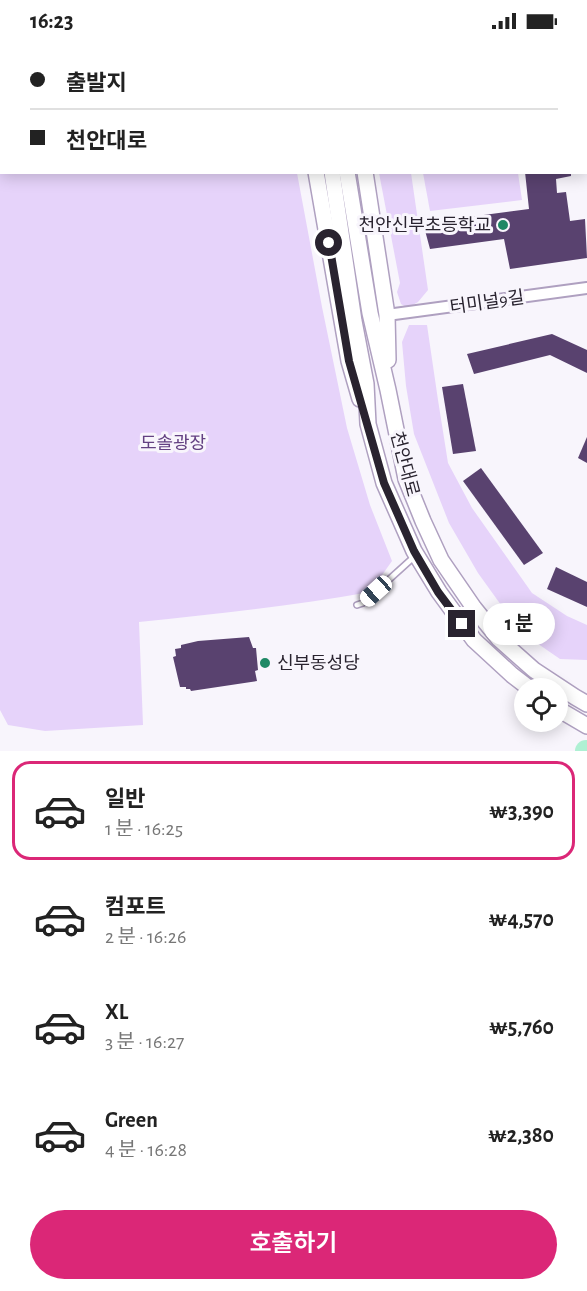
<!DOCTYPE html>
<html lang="ko">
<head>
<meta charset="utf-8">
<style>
	body { margin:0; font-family:"Alegreya Sans","Noto Sans KR",sans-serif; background:#f6f6f6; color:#222; height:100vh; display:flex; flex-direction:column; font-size:22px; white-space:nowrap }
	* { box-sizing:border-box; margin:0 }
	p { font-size:20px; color:#767676 }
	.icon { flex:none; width:33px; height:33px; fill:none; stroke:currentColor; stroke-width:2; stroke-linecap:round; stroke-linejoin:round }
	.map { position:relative; height:709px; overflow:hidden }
	.side { display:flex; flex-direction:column; background:#fff; flex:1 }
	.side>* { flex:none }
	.guide { position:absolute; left:0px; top:0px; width:588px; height:132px; box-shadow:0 3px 15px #0003; display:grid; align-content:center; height:132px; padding:0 30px; background:#fff }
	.tools { position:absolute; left:514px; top:636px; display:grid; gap:12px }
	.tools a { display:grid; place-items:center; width:54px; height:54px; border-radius:50%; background:#fff; box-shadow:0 3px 15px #0003; font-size:30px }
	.end { position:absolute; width:27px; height:27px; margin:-14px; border:8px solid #29232f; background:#fff; box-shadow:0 0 0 3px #fff }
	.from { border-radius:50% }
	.bubble { position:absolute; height:42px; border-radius:21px; background:#fff; box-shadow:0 3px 15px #0003; font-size:20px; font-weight:600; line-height:42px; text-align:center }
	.car { position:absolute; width:18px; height:36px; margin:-18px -9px; border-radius:8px; box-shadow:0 0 4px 2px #0007; background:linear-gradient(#fff 24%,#345 0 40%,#fff 0 76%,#345 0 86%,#fff 0) }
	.guide b { display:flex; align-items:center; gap:21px; height:57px; font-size:22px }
	.guide b+b { border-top:2px solid #e0e0e0 }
	.guide i { width:15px; height:15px; background:#222 }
	ul { padding:10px 0 0; list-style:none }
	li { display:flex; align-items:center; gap:18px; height:99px; margin:0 12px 9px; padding:0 18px; border:3px solid transparent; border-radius:18px }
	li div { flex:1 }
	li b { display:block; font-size:22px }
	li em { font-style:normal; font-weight:600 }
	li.on { border-color:#db2777 }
	li>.icon { width:54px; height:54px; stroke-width:1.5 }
	.cta { display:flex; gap:12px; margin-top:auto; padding:12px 30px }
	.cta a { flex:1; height:69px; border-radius:36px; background:#db2777; color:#fff; font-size:24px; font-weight:600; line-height:69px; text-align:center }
	.status { display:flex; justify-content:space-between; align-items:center; height:42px; padding:0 30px; background:#fff; direction:ltr }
	.status svg { height:16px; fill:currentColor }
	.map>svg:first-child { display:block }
</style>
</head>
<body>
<div class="status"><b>16:23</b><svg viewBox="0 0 49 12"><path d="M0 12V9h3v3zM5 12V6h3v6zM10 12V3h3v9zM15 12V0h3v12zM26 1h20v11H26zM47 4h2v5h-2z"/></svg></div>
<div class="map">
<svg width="587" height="709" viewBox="0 0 587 709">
	<rect width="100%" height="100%" fill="#f8f5fc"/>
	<g fill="#e6d3fa">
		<polygon points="107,0 274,0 274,1 106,1"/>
		<path d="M1 116 2 130 297 131 322 265 347 386 370 463 392 519 370 550C293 564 216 572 139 580L143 683 45 689 8 683 0 668V117Z"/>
		<polygon points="379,131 411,131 428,248 418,260 408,266 401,262 397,250 400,241"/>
		<polygon points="423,131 518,131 522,158 430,169"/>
		<polygon points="409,283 427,283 438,358 448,421 472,466 532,551 567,574 587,583 587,618 560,617 531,597 501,563 478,531 449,481 414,392 406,344 402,300"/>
	</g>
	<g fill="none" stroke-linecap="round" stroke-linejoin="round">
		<polyline stroke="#aef0d3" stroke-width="22" points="586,709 587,709"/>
	</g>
	<g fill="#59426f">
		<polygon points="525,130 571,130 571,134 556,137 557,151 566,150 570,179 585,177 587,216 510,227 504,197 430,207 423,181 529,167"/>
		<polygon points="552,292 587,308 587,331 550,313 474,332 467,312"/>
		<polygon points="463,342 476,409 453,412 442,345"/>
		<polygon points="587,395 587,421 578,416"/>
		<polygon points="481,426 543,511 524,523 463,439"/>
		<polygon points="556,525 587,540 587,565 547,547"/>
		<polygon points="249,595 253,606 256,606 258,628 255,629 257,639 191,649 190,647 186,647 186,645 180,645 173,615 176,614 175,607 181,606 181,603 198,599"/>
	</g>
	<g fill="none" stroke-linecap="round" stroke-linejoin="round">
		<defs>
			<polyline id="lane" points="357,563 363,561 415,514"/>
			<polyline id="street" points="387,273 587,246"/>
			<g id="secondary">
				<polyline points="296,0 296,2"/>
				<polyline points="311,0 311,2"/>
				<polyline points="326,0 326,2"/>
				<polyline points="345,0 346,2"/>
				<polyline points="316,130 349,319 360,357"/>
				<polyline points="332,130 354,279 366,342 368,382 384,441 414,509 439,550 474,598 512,633 529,646"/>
				<polyline points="347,130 370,271 388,348 406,437 423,479 441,518 474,566 499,597 534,628 575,655 587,662"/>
				<polyline points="365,130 387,273 388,318"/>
				<polyline points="558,667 587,684"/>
			</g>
			<g id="primary">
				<polyline points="24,2 25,0"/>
				<polyline points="68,2 69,0"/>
				<polyline points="0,26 2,24"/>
				<polyline points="0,75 2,73"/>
			</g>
		</defs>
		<use href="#lane" stroke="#afa0c0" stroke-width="8"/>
		<use href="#street" stroke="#afa0c0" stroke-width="14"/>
		<use href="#secondary" stroke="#afa0c0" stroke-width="18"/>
		<use href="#primary" stroke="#d4d3d5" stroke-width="20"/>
		<use href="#lane" stroke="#fff" stroke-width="5"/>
		<use href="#street" stroke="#fff" stroke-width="10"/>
		<use href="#secondary" stroke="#fff" stroke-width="15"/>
		<use href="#primary" stroke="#dac0f4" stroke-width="16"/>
	</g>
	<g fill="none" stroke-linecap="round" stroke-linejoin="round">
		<polyline stroke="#29232f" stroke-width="8" points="329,201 349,319 384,441 414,509 438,550 462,582"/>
	</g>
	<g fill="#1f8865" stroke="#f8f5fc" stroke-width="2">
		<circle cx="503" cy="183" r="6"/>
		<circle cx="265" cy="621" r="6"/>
	</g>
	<g text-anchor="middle" stroke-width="6" stroke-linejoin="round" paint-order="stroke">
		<g font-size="18" fill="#29232f" stroke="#f8f5fc" text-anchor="end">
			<text x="491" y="189">천안신부초등학교</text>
			<text x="277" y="627" text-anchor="start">신부동성당</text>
		</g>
		<g font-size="18" fill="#29232f" stroke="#f8f5fc">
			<text transform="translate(487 260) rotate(-8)" y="6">터미널9길</text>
			<text transform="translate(405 422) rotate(75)" y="6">천안대로</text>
		</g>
		<g font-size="18" fill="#634182" stroke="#f8f5fc">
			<text x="173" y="407">도솔광장</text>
		</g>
	</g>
</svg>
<div class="tools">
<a><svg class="icon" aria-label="locate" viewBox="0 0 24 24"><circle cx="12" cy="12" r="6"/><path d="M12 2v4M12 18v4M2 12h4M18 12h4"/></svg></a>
</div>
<i class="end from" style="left:329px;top:201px"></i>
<i class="end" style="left:462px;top:582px"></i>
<div class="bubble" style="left:483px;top:561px;width:72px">1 분</div>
<i class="car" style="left:376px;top:549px;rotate:228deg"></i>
<div class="guide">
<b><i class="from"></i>출발지</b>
<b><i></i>천안대로</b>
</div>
</div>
<section class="side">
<ul>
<li class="on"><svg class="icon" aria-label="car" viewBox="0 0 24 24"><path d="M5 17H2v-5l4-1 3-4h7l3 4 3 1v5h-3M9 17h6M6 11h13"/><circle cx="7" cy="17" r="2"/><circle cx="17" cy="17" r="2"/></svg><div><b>일반</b><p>1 분 · 16:25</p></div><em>₩3,390</em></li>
<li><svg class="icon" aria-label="car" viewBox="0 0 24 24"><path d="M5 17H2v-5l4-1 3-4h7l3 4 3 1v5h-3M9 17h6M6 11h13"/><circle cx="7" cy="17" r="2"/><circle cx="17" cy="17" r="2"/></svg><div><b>컴포트</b><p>2 분 · 16:26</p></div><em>₩4,570</em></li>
<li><svg class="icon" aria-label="car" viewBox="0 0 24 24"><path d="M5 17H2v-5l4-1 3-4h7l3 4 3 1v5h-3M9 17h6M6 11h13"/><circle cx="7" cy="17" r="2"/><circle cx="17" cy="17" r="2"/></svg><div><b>XL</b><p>3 분 · 16:27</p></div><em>₩5,760</em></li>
<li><svg class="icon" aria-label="car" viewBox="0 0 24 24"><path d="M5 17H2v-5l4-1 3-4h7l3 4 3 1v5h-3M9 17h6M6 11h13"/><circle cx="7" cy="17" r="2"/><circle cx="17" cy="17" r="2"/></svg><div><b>Green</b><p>4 분 · 16:28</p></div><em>₩2,380</em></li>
</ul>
<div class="cta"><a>호출하기</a></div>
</section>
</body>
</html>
